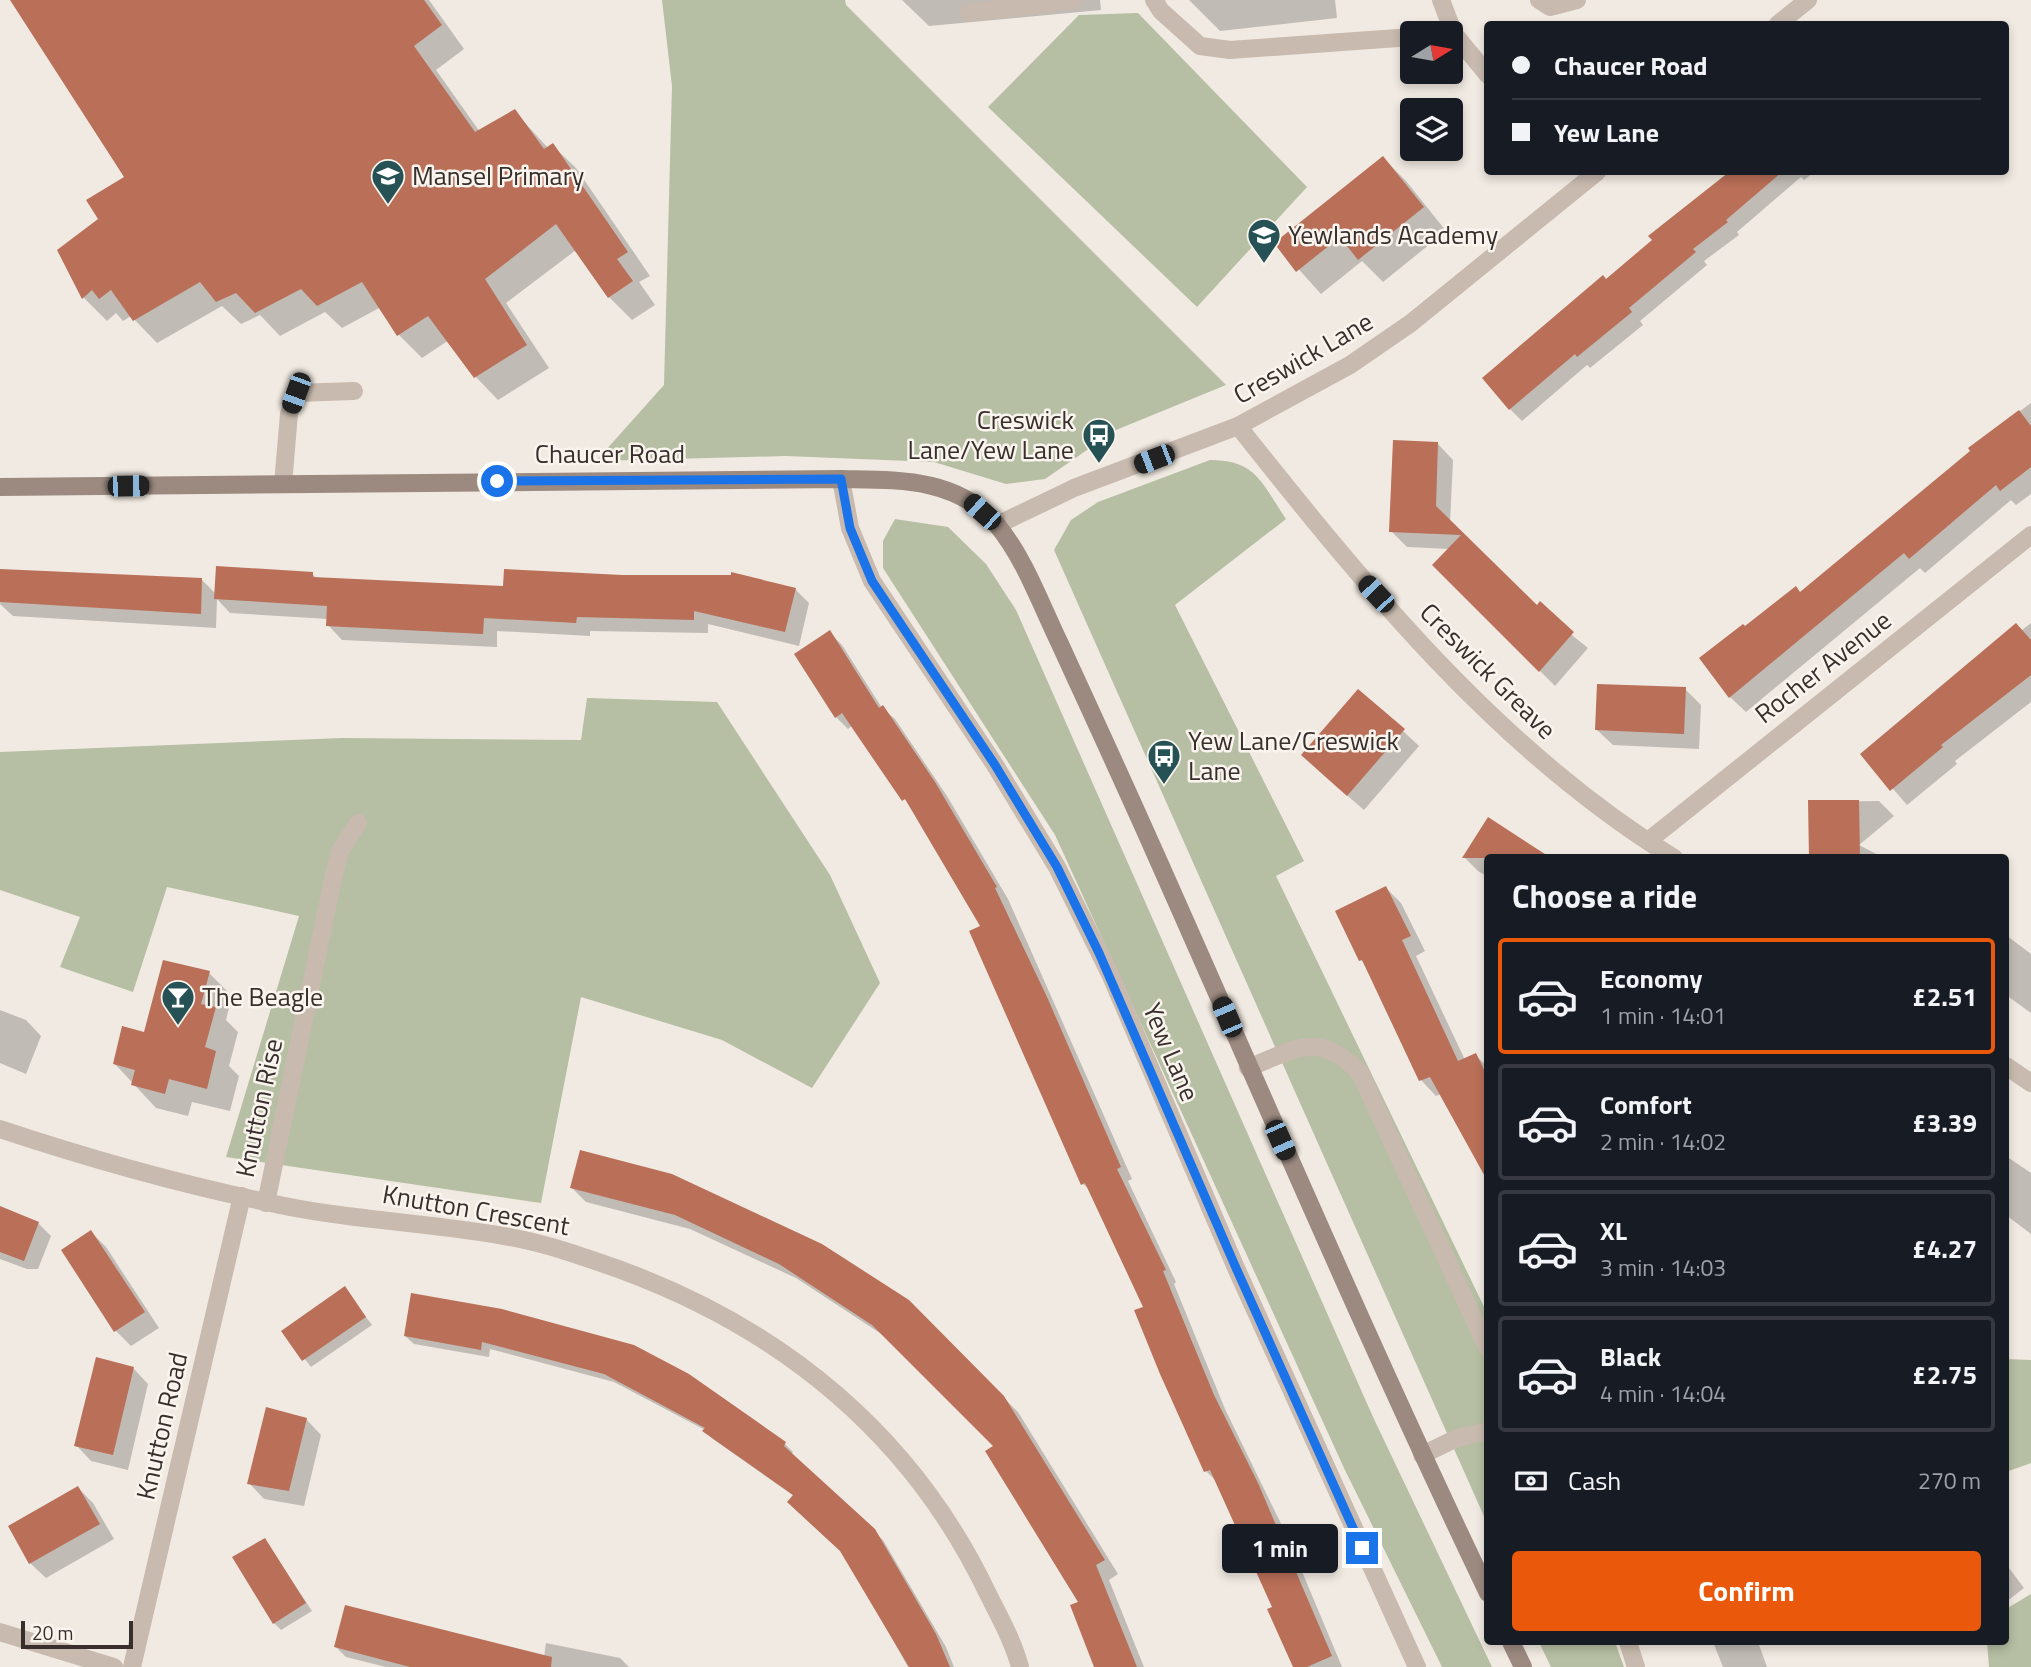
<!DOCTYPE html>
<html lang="en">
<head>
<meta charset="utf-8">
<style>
	body { margin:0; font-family:"Titillium Web",sans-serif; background:#242831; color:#f1f3f6; height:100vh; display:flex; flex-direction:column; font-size:26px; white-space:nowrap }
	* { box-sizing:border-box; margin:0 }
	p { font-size:23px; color:#9ea1a6 }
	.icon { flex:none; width:38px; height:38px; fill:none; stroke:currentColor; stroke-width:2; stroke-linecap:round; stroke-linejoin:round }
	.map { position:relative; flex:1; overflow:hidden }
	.drawer { position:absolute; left:1484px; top:854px; width:525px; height:791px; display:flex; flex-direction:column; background:#171b24; border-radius:7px; box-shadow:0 4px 10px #0003 }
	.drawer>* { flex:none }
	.hud { position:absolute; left:1484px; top:21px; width:525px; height:154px; border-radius:7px; box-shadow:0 4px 10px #0003; display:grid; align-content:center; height:154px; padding:0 28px; background:#171b24 }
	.needle { width:46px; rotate:79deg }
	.fabs { position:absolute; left:1400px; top:21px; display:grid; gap:14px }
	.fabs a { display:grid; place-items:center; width:63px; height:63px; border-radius:7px; background:#171b24; box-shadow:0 4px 10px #0003; font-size:35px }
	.scale { position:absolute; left:21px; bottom:18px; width:112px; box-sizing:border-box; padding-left:7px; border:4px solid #382f2c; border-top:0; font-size:19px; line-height:24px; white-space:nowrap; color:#382f2c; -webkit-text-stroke:5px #f9f4ee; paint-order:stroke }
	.end { position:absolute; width:32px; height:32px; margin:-16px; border:9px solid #1a73e8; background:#fff; box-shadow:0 0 0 4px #fff }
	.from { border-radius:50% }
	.bubble { position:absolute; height:49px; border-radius:7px; background:#171b24; box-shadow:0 4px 10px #0003; font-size:23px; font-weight:700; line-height:49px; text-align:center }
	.car { position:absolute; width:21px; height:42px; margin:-21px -10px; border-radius:9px; box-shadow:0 0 5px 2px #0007; background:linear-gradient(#222 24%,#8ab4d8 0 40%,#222 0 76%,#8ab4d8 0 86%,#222 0) }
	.hud b { display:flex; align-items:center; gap:24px; height:66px; font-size:26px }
	.hud b+b { border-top:2px solid #363941 }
	.hud i { width:18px; height:18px; background:#f1f3f6 }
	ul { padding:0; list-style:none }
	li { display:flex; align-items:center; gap:21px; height:116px; margin:0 14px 10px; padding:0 14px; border:4px solid #363941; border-radius:7px }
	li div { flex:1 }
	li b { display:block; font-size:26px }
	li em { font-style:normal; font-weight:700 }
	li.on { border-color:#ea580c }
	li>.icon { width:63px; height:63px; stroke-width:1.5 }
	h2 { padding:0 28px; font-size:32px; line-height:84px }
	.pay { display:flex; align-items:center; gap:18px; height:77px; padding:0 28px; font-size:26px }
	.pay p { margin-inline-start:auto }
	.action { display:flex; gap:14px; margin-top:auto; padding:14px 28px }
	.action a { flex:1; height:80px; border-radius:7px; background:#ea580c; color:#fff; font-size:28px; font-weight:700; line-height:80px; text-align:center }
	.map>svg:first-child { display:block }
</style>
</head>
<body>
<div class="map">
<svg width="2031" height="1667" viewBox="0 0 2031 1667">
	<rect width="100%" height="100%" fill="#f1eae2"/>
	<g fill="#b6bfa3">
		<polygon points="662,0 845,0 846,5 1226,385 1116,430 1045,479 1006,484 934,462 786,456 596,461 664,385 672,86"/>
		<polygon points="1138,13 1307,187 1197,307 988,107 1079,15"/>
		<path d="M1210 460C1257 460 1262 484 1286 519L1175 605 1304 861 1276 876 1487 1313V1523L1054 550 1071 520 1098 502Z"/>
		<polygon points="895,519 948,527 986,564 1016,610 1373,1417 1492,1667 1442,1667 1344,1468 1055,835 883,568 883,541"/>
		<polygon points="587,698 717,702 830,875 880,983 812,1088 722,1040 581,997 541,1203 226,1157 299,916 167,887 133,992 60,967 80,917 0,890 0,752 342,738 581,740"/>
		<polygon points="2006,1359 2031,1360 2031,1463 2006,1472"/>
		<polygon points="2031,1594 2031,1667 1989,1667 1987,1642 2006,1642 2006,1609"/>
		<polygon points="1539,1642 1615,1642 1624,1667 1551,1667"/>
	</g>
	<g fill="#0003">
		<polygon points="12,0 429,0 464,49 436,70 480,132 515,112 548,148 552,145 576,168 650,276 639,282 655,305 632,320 609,297 576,250 506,303 549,368 498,400 475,376 449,340 422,358 399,335 381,307 342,328 325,312 280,336 260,315 241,324 222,306 157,343 131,316 123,321 116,313 107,321 84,298 59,250 100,220 127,177"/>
		<polygon points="902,0 1100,0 1101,10 929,26"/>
		<polygon points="1189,0 1335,0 1337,18 1220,31"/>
		<polygon points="1383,158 1406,181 1446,231 1383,282 1362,261 1321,294 1276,244"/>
		<polygon points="1730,172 1814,172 1804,180 1801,177 1737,232 1739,235 1704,261 1707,265 1640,321 1643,325 1590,368 1587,365 1522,421 1510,409 1606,281 1655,241 1651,236"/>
		<polygon points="2031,403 2031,494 2016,505 2011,500 1925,573 1920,568 1746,712 1730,697 1746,628 1801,594 1972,451 1970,448"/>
		<polygon points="1438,444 1453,460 1450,523 1537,607 1588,648 1555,686 1434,565 1450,549 1407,547 1391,531"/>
		<polygon points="0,570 202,580 216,594 312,574 318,579 505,588 795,589 809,603 799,646 708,624 708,633 590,631 590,636 497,631 497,647 342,640 328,625 328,619 230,613 217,599 216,628 13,616 0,604"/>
		<polygon points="2031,623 2031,702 1955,761 1957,764 1907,805 1863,754"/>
		<polygon points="830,633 842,645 882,708 895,719 947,796 1008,899 1132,1179 1128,1181 1176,1282 1174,1284 1225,1409 1288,1538 1342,1667 1295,1667 1274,1608 1219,1484 1206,1471 1145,1308 1091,1191 1083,1184 982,927 913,810 853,725 848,729 836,717"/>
		<polygon points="1685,689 1701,705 1699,749 1613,745 1597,730"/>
		<polygon points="1403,731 1419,746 1364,810 1319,771"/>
		<polygon points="1879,801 1894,816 1859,845 1884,858 1810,858 1810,802"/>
		<polygon points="1464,857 1488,858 1488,877 1478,871"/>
		<polygon points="1386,888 1401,903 1425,951 1416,956 1465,1060 1475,1055 1488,1067 1488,1172 1441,1094 1436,1096 1421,1080 1368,967 1361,960"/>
		<polygon points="2006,935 2031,954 2031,1013 2006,995"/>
		<polygon points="209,973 232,996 226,1020 238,1032 229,1066 239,1076 230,1111 192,1102 188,1116 156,1108 115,1064"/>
		<polygon points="0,1010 26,1020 41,1036 26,1074 0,1063"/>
		<polygon points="581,1152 908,1302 1018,1412 1118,1574 1109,1580 1144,1667 1096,1667 1081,1603 995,1447 889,1339 796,1278 690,1229 586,1202 572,1188"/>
		<polygon points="2006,1156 2031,1173 2031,1234 2006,1215"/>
		<polygon points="0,1209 38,1223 51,1236 38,1269 27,1269 0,1259"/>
		<polygon points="91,1232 106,1247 159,1328 131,1346 116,1331 63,1250"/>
		<polygon points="344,1288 372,1325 311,1367 283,1331"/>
		<polygon points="412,1295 785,1444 793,1452 791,1455 883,1540 946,1647 954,1667 908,1667 843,1551 794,1496 713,1439 705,1430 614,1382 490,1349 489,1357 414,1344 405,1336"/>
		<polygon points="133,1368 148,1384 128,1470 91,1461 76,1445"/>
		<polygon points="306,1419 321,1435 304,1506 264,1499 249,1483"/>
		<polygon points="78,1488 93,1503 114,1539 46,1578 30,1563"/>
		<polygon points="265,1540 312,1611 281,1630 274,1623"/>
		<polygon points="2006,1564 2024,1588 2006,1602"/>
		<polygon points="1713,1642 1758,1642 1767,1667 1723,1667"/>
		<polygon points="546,1643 620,1658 629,1667 386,1667 346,1657 336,1647 544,1657"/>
	</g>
	<g fill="#b96f58">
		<polygon points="10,0 424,0 442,25 414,46 475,132 515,109 544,149 553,143 628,252 617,259 633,281 608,298 556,224 485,279 527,345 474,378 428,316 397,336 362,282 317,306 301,289 255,313 236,293 216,302 200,282 133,321 111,290 99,299 92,290 82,299 57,250 98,219 86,200 124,177"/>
		<polygon points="1383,156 1424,207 1358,260 1340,237 1296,272 1274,243"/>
		<polygon points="1729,172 1782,172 1726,220 1728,222 1693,249 1696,252 1629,308 1632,312 1577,357 1575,354 1509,410 1482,378 1603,275 1606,279 1652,240 1648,236"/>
		<polygon points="2019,410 2031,426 2031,467 2000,491 1996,485 1909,559 1904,553 1729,698 1699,658 1743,624 1745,626 1796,586 1800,592 1970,451 1968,448"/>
		<polygon points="1393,440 1438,442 1436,506 1537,605 1540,601 1574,632 1539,672 1432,565 1461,535 1389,532"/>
		<polygon points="216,566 313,572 313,577 503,586 504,569 622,575 731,575 731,572 796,588 785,632 694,611 694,620 577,617 576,623 484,618 483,634 326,626 327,606 214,599"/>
		<polygon points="0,569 202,578 201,614 0,602"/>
		<polygon points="2016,623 2031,640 2031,675 1941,745 1943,747 1890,791 1860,754"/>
		<polygon points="830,630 879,708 883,705 935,782 997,887 995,888 1047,997 1121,1167 1117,1169 1166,1270 1163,1271 1214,1395 1258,1483 1332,1656 1307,1667 1293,1667 1267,1609 1272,1607 1210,1470 1204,1472 1160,1374 1134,1310 1143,1307 1085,1183 1081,1185 969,931 980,926 905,799 902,801 842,713 835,718 794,654"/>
		<polygon points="1597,684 1686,687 1684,734 1595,730"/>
		<polygon points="1358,689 1405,729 1347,796 1301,755"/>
		<polygon points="1808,800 1859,800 1860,858 1809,858"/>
		<polygon points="1488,817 1551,858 1462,858"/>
		<polygon points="1386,886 1411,936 1402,940 1458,1061 1476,1053 1488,1078 1488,1182 1430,1077 1419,1081 1362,960 1359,961 1335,911"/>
		<polygon points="163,960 210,971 201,1004 216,1007 205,1047 216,1051 207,1089 169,1079 165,1094 131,1085 135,1070 113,1064 122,1026 144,1032"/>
		<polygon points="580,1150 672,1174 822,1244 909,1300 1004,1396 1105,1560 1096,1565 1137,1667 1094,1667 1070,1605 1078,1602 985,1451 993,1446 872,1325 779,1264 675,1215 570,1188"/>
		<polygon points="0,1206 39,1222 24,1261 0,1252"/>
		<polygon points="91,1230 145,1312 114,1332 61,1250"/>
		<polygon points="345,1286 366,1317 302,1361 281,1331"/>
		<polygon points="411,1293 502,1309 634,1345 689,1374 786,1442 784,1446 875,1529 936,1634 950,1667 909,1667 840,1551 787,1502 793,1495 702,1431 705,1428 604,1374 482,1342 481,1350 404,1336"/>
		<polygon points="96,1357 134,1367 113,1455 74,1446"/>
		<polygon points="266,1407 307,1418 289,1491 247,1484"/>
		<polygon points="78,1486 100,1524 29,1564 8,1526"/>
		<polygon points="265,1538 306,1603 273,1624 232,1557"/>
		<polygon points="345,1605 552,1657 551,1667 410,1667 334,1647"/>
	</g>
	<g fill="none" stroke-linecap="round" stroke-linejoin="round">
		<g stroke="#c8baae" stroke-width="18">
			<polyline points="1154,0 1161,11 1200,46 1230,50 1412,37"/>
			<polyline points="1441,0 1454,34 1488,75"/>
			<polyline points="1539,0 1550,7 1577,0"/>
			<polyline points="969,13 1073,0"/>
			<polyline points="283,484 289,414 296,393 354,391"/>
		</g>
		<g stroke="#c8baae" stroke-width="18">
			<polyline points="1778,24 1808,0"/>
			<path d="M1238 426C1365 586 1498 750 1674 858"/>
			<polyline points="841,479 850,528 872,581 995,765 1057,867 1110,974 1236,1268 1417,1667"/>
			<polyline points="997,525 1074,488 1238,426 1350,365 1411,323 1597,172"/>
			<polyline points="1648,841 2031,535"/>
			<polyline points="2006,1066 2031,1083"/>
			<path d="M1248 1068C1295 1049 1320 1030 1360 1073L1488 1349"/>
			<path d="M0 1129C87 1158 176 1183 266 1202 348 1221 433 1222 515 1238 551 1245 587 1258 621 1270 784 1330 913 1436 988 1594 1000 1618 1013 1641 1020 1667"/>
			<polyline points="266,1203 334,874 340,851 358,823"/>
			<polyline points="1422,1455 1457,1438 1488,1431"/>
			<polyline points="0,1632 114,1667"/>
			<polyline points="1628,1642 1636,1667"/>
			<polyline points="132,1667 242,1196"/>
		</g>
		<g stroke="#9c8a80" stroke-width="18">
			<path d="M0 487 841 479C897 480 957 477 997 525 1025 559 1041 605 1060 644 1092 714 1124 783 1155 853 1265 1100 1371 1349 1488 1593"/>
			<polyline points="1511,1642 1523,1667"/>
		</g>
	</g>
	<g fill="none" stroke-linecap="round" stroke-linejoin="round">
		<polyline stroke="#1a73e8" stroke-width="9" points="497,481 841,479 850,528 872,581 995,765 1057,867 1099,953 1236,1268 1362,1548"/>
	</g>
	<defs>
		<symbol id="school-pin" viewBox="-11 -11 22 30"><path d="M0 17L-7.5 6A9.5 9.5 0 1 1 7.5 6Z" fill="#265255" stroke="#f9f4ee"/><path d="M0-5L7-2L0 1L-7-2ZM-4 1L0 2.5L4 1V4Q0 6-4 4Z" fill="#fff"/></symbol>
		<symbol id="bus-pin" viewBox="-11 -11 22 30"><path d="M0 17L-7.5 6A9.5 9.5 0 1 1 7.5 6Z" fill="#265255" stroke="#f9f4ee"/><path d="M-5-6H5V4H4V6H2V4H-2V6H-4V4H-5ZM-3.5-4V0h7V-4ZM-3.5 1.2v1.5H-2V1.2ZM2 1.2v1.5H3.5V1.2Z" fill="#fff"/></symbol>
		<symbol id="bar-pin" viewBox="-11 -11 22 30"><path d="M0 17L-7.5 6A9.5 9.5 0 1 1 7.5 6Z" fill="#265255" stroke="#f9f4ee"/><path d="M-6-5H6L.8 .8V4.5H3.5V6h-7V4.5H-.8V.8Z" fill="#fff"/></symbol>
	</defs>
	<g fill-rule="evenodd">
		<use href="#school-pin" x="369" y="157" width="38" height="52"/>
		<use href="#school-pin" x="1245" y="216" width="38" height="52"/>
		<use href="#bus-pin" x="1080" y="416" width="38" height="52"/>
		<use href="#bus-pin" x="1145" y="737" width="38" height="52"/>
		<use href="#bar-pin" x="159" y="978" width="38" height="52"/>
	</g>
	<g text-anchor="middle" stroke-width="5" stroke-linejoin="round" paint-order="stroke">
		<g font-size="26" fill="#382f2c" stroke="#f9f4ee" text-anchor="start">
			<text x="412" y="185">Mansel Primary</text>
			<text x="1288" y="244">Yewlands Academy</text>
			<text x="1074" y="429" text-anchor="end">Creswick<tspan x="1074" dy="30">Lane/Yew Lane</tspan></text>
			<text x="1188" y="750">Yew Lane/Creswick<tspan x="1188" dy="30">Lane</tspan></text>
			<text x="202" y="1006">The Beagle</text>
		</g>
		<g font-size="26" fill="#382f2c" stroke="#f9f4ee">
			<text transform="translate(1303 358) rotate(-30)" y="9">Creswick Lane</text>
			<text x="610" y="463">Chaucer Road</text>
			<text transform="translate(1823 667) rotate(-38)" y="9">Rocher Avenue</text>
			<text transform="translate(1488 671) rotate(45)" y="9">Creswick Greave</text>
			<text transform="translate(1171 1052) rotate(67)" y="9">Yew Lane</text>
			<text transform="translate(259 1108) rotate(-78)" y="9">Knutton Rise</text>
			<text transform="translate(476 1210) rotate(10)" y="9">Knutton Crescent</text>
			<text transform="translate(162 1426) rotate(-77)" y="9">Knutton Road</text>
		</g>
	</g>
</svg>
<div class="fabs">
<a><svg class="needle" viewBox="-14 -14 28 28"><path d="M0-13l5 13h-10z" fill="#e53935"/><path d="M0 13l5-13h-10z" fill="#9ea1a6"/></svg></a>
<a><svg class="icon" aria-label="layers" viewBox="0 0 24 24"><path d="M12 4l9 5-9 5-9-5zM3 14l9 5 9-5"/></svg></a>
</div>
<div class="scale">20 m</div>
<i class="end from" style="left:497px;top:481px"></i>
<i class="end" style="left:1362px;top:1548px"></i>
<div class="bubble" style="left:1222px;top:1524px;width:116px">1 min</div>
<i class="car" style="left:296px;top:393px;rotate:200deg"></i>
<i class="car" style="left:1154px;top:459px;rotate:249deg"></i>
<i class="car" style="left:128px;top:486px;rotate:89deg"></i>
<i class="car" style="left:982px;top:512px;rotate:312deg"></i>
<i class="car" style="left:1376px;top:594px;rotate:317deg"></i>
<i class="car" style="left:1227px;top:1017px;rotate:337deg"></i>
<i class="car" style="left:1280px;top:1140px;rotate:156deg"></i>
<div class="hud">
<b><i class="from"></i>Chaucer Road</b>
<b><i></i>Yew Lane</b>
</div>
<section class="drawer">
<h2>Choose a ride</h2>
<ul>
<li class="on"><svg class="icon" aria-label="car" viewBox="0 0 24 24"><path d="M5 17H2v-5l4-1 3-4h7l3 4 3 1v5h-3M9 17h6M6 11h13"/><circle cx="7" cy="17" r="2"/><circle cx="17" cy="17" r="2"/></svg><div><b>Economy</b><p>1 min · 14:01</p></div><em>£2.51</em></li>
<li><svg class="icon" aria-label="car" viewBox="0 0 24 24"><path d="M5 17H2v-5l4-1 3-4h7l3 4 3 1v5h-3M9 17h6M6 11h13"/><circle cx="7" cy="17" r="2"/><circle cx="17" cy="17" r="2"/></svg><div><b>Comfort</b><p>2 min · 14:02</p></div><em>£3.39</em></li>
<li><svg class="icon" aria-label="car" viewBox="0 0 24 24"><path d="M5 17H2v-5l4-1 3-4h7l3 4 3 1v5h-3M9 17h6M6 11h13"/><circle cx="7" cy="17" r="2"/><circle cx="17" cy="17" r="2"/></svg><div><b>XL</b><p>3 min · 14:03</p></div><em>£4.27</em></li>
<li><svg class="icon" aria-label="car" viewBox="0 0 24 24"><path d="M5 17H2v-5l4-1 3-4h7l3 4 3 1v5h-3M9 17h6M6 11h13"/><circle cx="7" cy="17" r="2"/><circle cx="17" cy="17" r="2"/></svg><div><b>Black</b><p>4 min · 14:04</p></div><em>£2.75</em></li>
</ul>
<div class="pay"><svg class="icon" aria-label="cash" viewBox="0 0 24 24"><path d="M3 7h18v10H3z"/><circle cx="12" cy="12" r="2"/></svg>Cash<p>270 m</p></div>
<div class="action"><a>Confirm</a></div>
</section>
</div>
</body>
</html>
